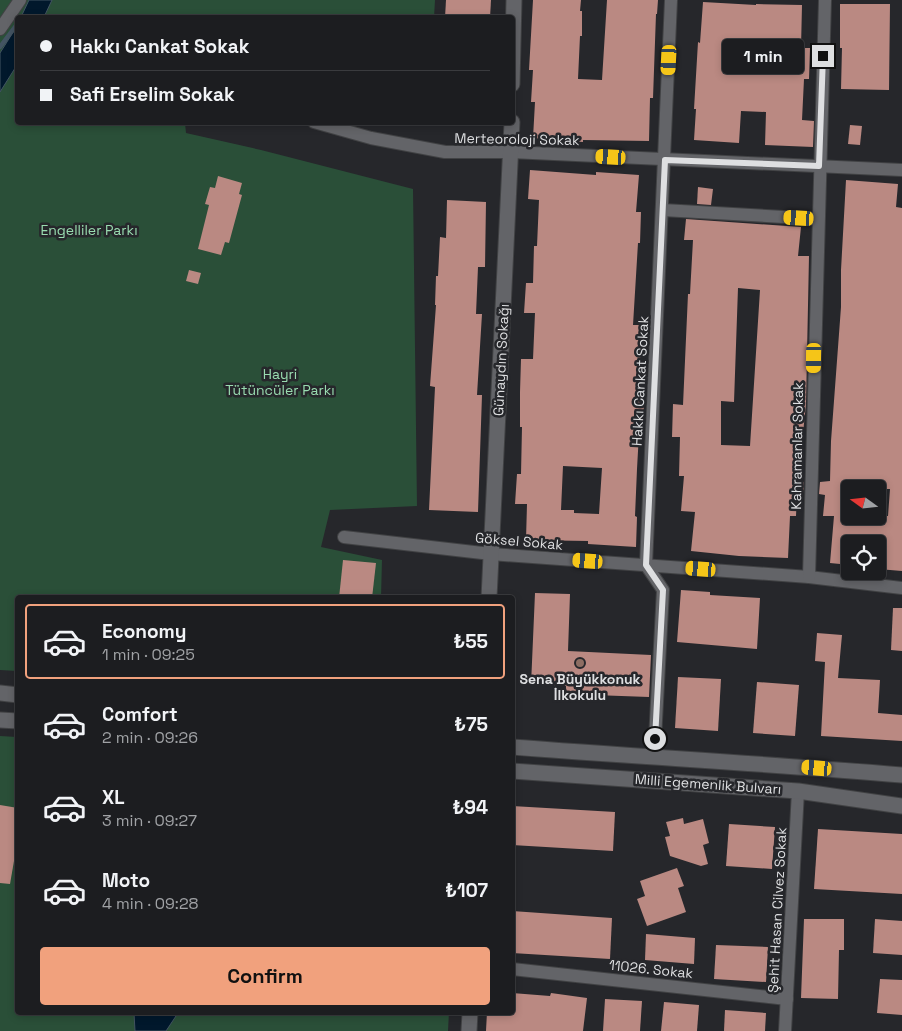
<!DOCTYPE html>
<html lang="en">
<head>
<meta charset="utf-8">
<style>
	body { margin:0; font-family:"Space Grotesk",sans-serif; background:#252629; color:#f1f3f6; height:100vh; display:flex; flex-direction:column; font-size:19px; white-space:nowrap }
	* { box-sizing:border-box; margin:0 }
	p { font-size:16px; color:#a0a2a5 }
	.icon { flex:none; width:28px; height:28px; fill:none; stroke:currentColor; stroke-width:2; stroke-linecap:round; stroke-linejoin:round }
	.map { position:relative; flex:1; overflow:hidden }
	.panel { position:absolute; left:15px; top:595px; width:500px; height:420px; display:flex; flex-direction:column; background:#1c1d20; border-radius:5px; box-shadow:0 2px 8px #0003,0 0 0 1px #3a3b3e }
	.panel>* { flex:none }
	.hud { position:absolute; left:15px; top:15px; width:500px; height:110px; border-radius:5px; box-shadow:0 2px 8px #0003,0 0 0 1px #3a3b3e; display:grid; align-content:center; height:110px; padding:0 25px; background:#1c1d20 }
	.needle { width:32px; rotate:285deg }
	.buttons { position:absolute; left:841px; top:480px; display:grid; gap:10px }
	.buttons a { display:grid; place-items:center; width:45px; height:45px; border-radius:5px; background:#1c1d20; box-shadow:0 2px 8px #0003,0 0 0 1px #3a3b3e; font-size:25px }
	.end { position:absolute; width:22px; height:22px; margin:-11px; border:6px solid #dedfe1; background:#111; box-shadow:0 0 0 2px #111 }
	.from { border-radius:50% }
	.bubble { position:absolute; height:35px; border-radius:5px; background:#1c1d20; box-shadow:0 2px 8px #0003,0 0 0 1px #3a3b3e; font-size:16px; font-weight:700; line-height:35px; text-align:center }
	.car { position:absolute; width:15px; height:30px; margin:-15px -8px; border-radius:6px; box-shadow:0 0 4px 1px #0007; background:linear-gradient(#f5c518 24%,#345 0 40%,#f5c518 0 76%,#345 0 86%,#f5c518 0) }
	.hud b { display:flex; align-items:center; gap:18px; height:48px; font-size:19px }
	.hud b+b { border-top:1px solid #3a3b3e }
	.hud i { width:12px; height:12px; background:#f1f3f6 }
	ul { padding:9px 0 0; list-style:none }
	li { display:flex; align-items:center; gap:15px; height:75px; margin:0 10px 8px; padding:0 15px; border:2px solid transparent; border-radius:5px }
	li div { flex:1 }
	li b { display:block; font-size:19px }
	li em { font-style:normal; font-weight:700 }
	li.current { border-color:#f1a17d }
	li>.icon { width:45px; height:45px; stroke-width:1.5 }
	.cta { display:flex; gap:10px; margin-top:auto; padding:10px 25px }
	.cta a { flex:1; height:58px; border-radius:5px; background:#f1a17d; color:#111; font-size:20px; font-weight:700; line-height:58px; text-align:center }
	.map>svg:first-child { display:block }
</style>
</head>
<body>
<div class="map">
<svg width="902" height="1031" viewBox="0 0 902 1031">
	<rect width="100%" height="100%" fill="#26272b"/>
	<g fill="#2a4f38">
		<polygon points="0,0 435,0 434,18 18,18 18,122 185,123 186,133 261,150 413,189 417,506 330,510 321,547 382,560 381,597 18,598 17,671 0,670"/>
		<polygon points="0,736 17,737 18,1012 449,1012 448,1031 0,1031"/>
	</g>
	<g fill="#01182c" stroke="#435462">
		<polygon points="29,0 52,0 44,17 21,17"/>
		<polygon points="17,26 17,65 0,92 0,53"/>
		<polygon points="134,1013 134,1012 178,1013 166,1031 135,1031"/>
	</g>
	<g fill="none" stroke-linecap="round" stroke-linejoin="round">
		<polyline stroke="#435462" stroke-width="4.5" points="0,47 18,23"/>
	</g>
	<g fill="#ba8982" fill-rule="evenodd">
		<polygon points="446,0 491,0 490,18 445,18"/>
		<polygon points="533,0 581,0 580,11 582,11 582,36 580,36 578,79 602,80 607,0 658,0 657,14 656,14 653,98 650,98 649,141 583,140 583,142 533,138 535,102 531,102 533,70 529,70"/>
		<polygon points="703,2 756,5 756,4 802,5 801,48 810,48 809,79 804,79 802,120 814,121 813,147 765,145 766,112 741,111 739,143 694,140 696,109 694,109 698,42 700,43"/>
		<polygon points="840,4 890,4 889,90 841,89 842,48 840,48"/>
		<polygon points="850,125 862,126 860,145 848,144"/>
		<path d="M530 170 596 175V172L639 175 636 212H641L640 243H638L633 325H641L640 365 643 366 642 403H644L642 433H639L637 469 635 516 637 517 636 547 588 544V541L526 540 527 504H515L517 474H521L522 427H520V392L521 359H533L535 313H524L526 283H533L534 246H537L539 200 528 199ZM563 466 602 468 599 514 574 513V510H561Z"/>
		<polygon points="218,176 242,183 239,194 242,195 229,243 225,242 221,255 198,249 209,205 205,204 210,187 215,188"/>
		<path d="M846 180 898 184 896 207 902 208V571L878 569V544H850V565L830 563 834 516H823L825 495 819 494 820 482 830 481 831 441 841 307V270ZM850 489H890L888 516H850Z"/>
		<polygon points="698,187 713,189 711,205 697,204"/>
		<polygon points="447,200 486,202 485,267 478,267 476,314 482,314 477,395 482,395 478,512 429,510 435,387 430,386 436,305 435,305 436,276 438,276 440,237 446,238"/>
		<path d="M686 219 801 227 798 256H809L806 404 802 443 800 442 798 481 804 482 803 494H797L796 516H790L788 558 739 556 691 551 695 512 681 511 684 476H679L680 437H672L673 404 683 405 688 294H690L693 240H684ZM738 288 760 290 750 446 721 445V401L734 402Z"/>
		<polygon points="189,270 201,273 198,284 186,281"/>
		<polygon points="343,560 376,563 372,598 339,598"/>
		<polygon points="681,590 710,592 710,595 760,598 757,649 677,642"/>
		<polygon points="535,593 570,594 568,651 651,655 649,697 566,694 566,686 531,685"/>
		<polygon points="893,608 902,608 902,651 891,650"/>
		<polygon points="817,633 842,635 838,678 880,680 878,713 902,715 902,741 821,736 825,662 815,661"/>
		<polygon points="678,677 721,679 718,731 675,728"/>
		<polygon points="757,682 799,685 795,736 753,733"/>
		<polygon points="0,805 18,808 18,838 10,884 0,883"/>
		<polygon points="512,806 615,812 613,851 512,845"/>
		<polygon points="683,818 684,824 703,819 709,843 703,845 708,864 701,866 670,856 665,837 670,836 666,822"/>
		<polygon points="729,824 775,827 772,869 726,866"/>
		<polygon points="818,829 902,834 902,894 814,889"/>
		<polygon points="677,868 684,886 678,888 686,912 647,926 637,899 645,896 640,881"/>
		<polygon points="512,911 612,918 610,959 512,953"/>
		<polygon points="804,919 844,919 844,950 839,950 838,999 801,998"/>
		<polygon points="875,919 902,921 902,955 873,953"/>
		<polygon points="646,934 695,938 694,964 645,960"/>
		<polygon points="716,945 768,947 766,982 714,979"/>
		<polygon points="880,979 902,980 902,1015 877,1013"/>
		<polygon points="512,993 550,996 551,993 587,998 583,1031 486,1031 487,1012 512,1012"/>
		<polygon points="605,999 642,1001 640,1031 603,1031"/>
		<polygon points="664,1002 699,1005 697,1031 661,1031"/>
		<polygon points="725,1010 766,1013 765,1031 724,1031"/>
	</g>
	<g fill="none" stroke-linecap="round" stroke-linejoin="round">
		<defs>
			<g id="street">
				<polyline points="0,29 20,0"/>
				<polyline points="314,122 371,138 445,152 511,152 902,170"/>
				<polyline points="663,210 818,219"/>
				<polyline points="344,537 491,554 809,577 902,588"/>
				<polyline points="809,577 825,0"/>
				<polyline points="654,758 663,590 646,565 671,0"/>
				<polyline points="512,969 787,999"/>
				<polyline points="785,1031 798,791"/>
			</g>
			<g id="secondary">
				<polyline points="512,84 514,0"/>
				<polyline points="489,598 512,122"/>
				<polyline points="0,693 18,695"/>
				<polyline points="0,720 18,721"/>
				<path d="M512 747C642 757 772 764 902 775"/>
				<polyline points="512,771 798,791 902,806"/>
				<polyline points="469,1031 470,1012"/>
			</g>
		</defs>
		<use href="#street" stroke="#414244" stroke-width="14"/>
		<use href="#secondary" stroke="#414244" stroke-width="17"/>
		<use href="#street" stroke="#636468" stroke-width="12"/>
		<use href="#secondary" stroke="#636468" stroke-width="15"/>
	</g>
	<g fill="none" stroke-linecap="round" stroke-linejoin="round">
		<polyline stroke="#dedfe1" stroke-width="6" points="655,739 663,590 646,565 665,160 819,166 823,56"/>
	</g>
	<circle fill="#8d6e63" stroke="#26272b" stroke-width="2" cx="580" cy="663" r="5"/>
	<g text-anchor="middle" stroke-width="5" stroke-linejoin="round" paint-order="stroke">
		<g font-size="14" fill="#dedfe1" stroke="#26272b">
			<text transform="translate(517 139) rotate(1)" y="5">Merteoroloji Sokak</text>
			<text transform="translate(501 360) rotate(-87)" y="5">Günaydın Sokağı</text>
			<text transform="translate(640 381) rotate(-87)" y="5">Hakkı Cankat Sokak</text>
			<text transform="translate(797 446) rotate(-89)" y="5">Kahramanlar Sokak</text>
			<text transform="translate(519 541) rotate(5)" y="5">Göksel Sokak</text>
			<text transform="translate(708 784) rotate(4)" y="5">Milli Egemenlik Bulvarı</text>
			<text transform="translate(777 910) rotate(-87)" y="5">Şehit Hasan Cilvez Sokak</text>
			<text transform="translate(651 969) rotate(6)" y="5">11026. Sokak</text>
		</g>
		<g font-size="14" fill="#99dcb0" stroke="#26272b">
			<text x="89" y="235">Engelliler Parkı</text>
			<text x="280" y="379">Hayri<tspan x="280" dy="16">Tütüncüler Parkı</tspan></text>
		</g>
		<g font-size="14" font-weight="bold" fill="#dedfe1" stroke="#26272b">
			<text x="580" y="684">Sena Büyükkonuk<tspan x="580" dy="16">İlkokulu</tspan></text>
		</g>
	</g>
</svg>
<div class="buttons">
<a><svg class="needle" viewBox="-14 -14 28 28"><path d="M0-13l5 13h-10z" fill="#e53935"/><path d="M0 13l5-13h-10z" fill="#a0a2a5"/></svg></a>
<a><svg class="icon" aria-label="locate" viewBox="0 0 24 24"><circle cx="12" cy="12" r="6"/><path d="M12 2v4M12 18v4M2 12h4M18 12h4"/></svg></a>
</div>
<i class="end from" style="left:655px;top:739px"></i>
<i class="end" style="left:823px;top:56px"></i>
<div class="bubble" style="left:722px;top:39px;width:82px">1 min</div>
<i class="car" style="left:669px;top:60px;rotate:183deg"></i>
<i class="car" style="left:611px;top:157px;rotate:273deg"></i>
<i class="car" style="left:799px;top:218px;rotate:273deg"></i>
<i class="car" style="left:814px;top:358px;rotate:181deg"></i>
<i class="car" style="left:588px;top:561px;rotate:274deg"></i>
<i class="car" style="left:701px;top:569px;rotate:274deg"></i>
<i class="car" style="left:817px;top:768px;rotate:275deg"></i>
<div class="hud">
<b><i class="from"></i>Hakkı Cankat Sokak</b>
<b><i></i>Safi Erselim Sokak</b>
</div>
<section class="panel">
<ul>
<li class="current"><svg class="icon" aria-label="car" viewBox="0 0 24 24"><path d="M5 17H2v-5l4-1 3-4h7l3 4 3 1v5h-3M9 17h6M6 11h13"/><circle cx="7" cy="17" r="2"/><circle cx="17" cy="17" r="2"/></svg><div><b>Economy</b><p>1 min · 09:25</p></div><em>₺55</em></li>
<li><svg class="icon" aria-label="car" viewBox="0 0 24 24"><path d="M5 17H2v-5l4-1 3-4h7l3 4 3 1v5h-3M9 17h6M6 11h13"/><circle cx="7" cy="17" r="2"/><circle cx="17" cy="17" r="2"/></svg><div><b>Comfort</b><p>2 min · 09:26</p></div><em>₺75</em></li>
<li><svg class="icon" aria-label="car" viewBox="0 0 24 24"><path d="M5 17H2v-5l4-1 3-4h7l3 4 3 1v5h-3M9 17h6M6 11h13"/><circle cx="7" cy="17" r="2"/><circle cx="17" cy="17" r="2"/></svg><div><b>XL</b><p>3 min · 09:27</p></div><em>₺94</em></li>
<li><svg class="icon" aria-label="car" viewBox="0 0 24 24"><path d="M5 17H2v-5l4-1 3-4h7l3 4 3 1v5h-3M9 17h6M6 11h13"/><circle cx="7" cy="17" r="2"/><circle cx="17" cy="17" r="2"/></svg><div><b>Moto</b><p>4 min · 09:28</p></div><em>₺107</em></li>
</ul>
<div class="cta"><a>Confirm</a></div>
</section>
</div>
</body>
</html>
